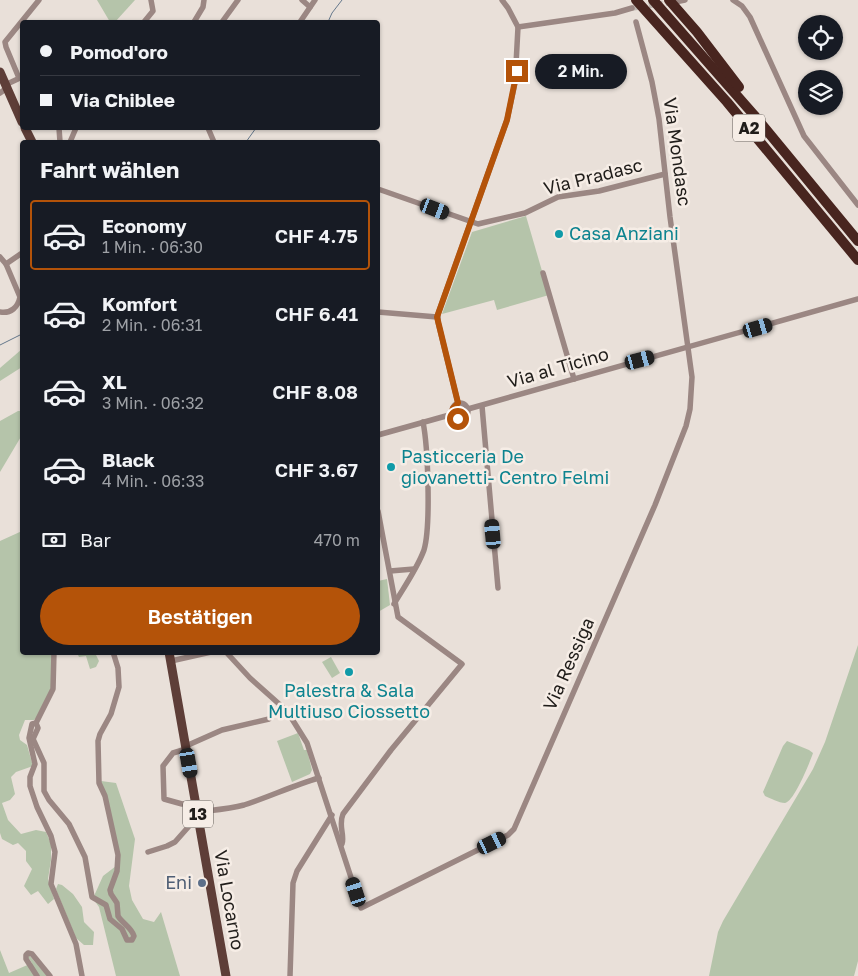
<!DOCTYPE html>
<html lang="de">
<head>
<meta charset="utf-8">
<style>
	body { margin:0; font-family:"Golos Text",sans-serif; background:#242831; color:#f1f3f6; height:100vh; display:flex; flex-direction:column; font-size:19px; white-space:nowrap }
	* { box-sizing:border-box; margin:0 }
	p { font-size:16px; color:#9ea1a6 }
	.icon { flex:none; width:28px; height:28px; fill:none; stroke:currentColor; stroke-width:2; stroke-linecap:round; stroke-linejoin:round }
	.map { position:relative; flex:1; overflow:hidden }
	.side { position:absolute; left:20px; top:140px; width:360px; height:515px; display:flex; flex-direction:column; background:#171b24; border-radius:5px; box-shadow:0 1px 4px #0004 }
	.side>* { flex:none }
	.hud { position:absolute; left:20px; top:20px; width:360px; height:110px; border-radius:5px; box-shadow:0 1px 4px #0004; display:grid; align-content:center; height:110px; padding:0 20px; background:#171b24 }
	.buttons { position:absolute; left:798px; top:15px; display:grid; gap:10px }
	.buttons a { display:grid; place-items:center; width:45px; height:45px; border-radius:50%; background:#171b24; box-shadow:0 1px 4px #0004; font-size:25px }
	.end { position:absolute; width:22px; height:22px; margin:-11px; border:6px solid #b45309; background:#fff; box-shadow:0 0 0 2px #fff }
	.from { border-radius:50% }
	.bubble { position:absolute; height:35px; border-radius:18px; background:#171b24; box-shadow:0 1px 4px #0004; font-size:16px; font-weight:600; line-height:35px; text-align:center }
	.car { position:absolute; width:15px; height:30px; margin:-15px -8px; border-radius:6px; box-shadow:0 0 4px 1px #0007; background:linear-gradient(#222 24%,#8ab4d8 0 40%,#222 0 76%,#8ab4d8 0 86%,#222 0) }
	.hud b { display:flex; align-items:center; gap:18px; height:48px; font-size:19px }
	.hud b+b { border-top:1px solid #363941 }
	.hud i { width:12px; height:12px; background:#f1f3f6 }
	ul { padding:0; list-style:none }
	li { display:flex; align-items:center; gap:15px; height:70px; margin:0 10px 8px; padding:0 10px; border:2px solid transparent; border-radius:5px }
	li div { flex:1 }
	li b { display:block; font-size:19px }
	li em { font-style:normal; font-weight:600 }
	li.on { border-color:#b45309 }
	li>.icon { width:45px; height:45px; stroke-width:1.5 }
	h2 { padding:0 20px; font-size:22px; line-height:60px }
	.pay { display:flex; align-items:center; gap:12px; height:55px; padding:0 20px; font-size:19px }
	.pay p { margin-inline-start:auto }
	.primary-button { display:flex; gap:10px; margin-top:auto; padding:10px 20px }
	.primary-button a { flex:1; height:58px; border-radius:30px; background:#b45309; color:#fff; font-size:20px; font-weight:600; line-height:58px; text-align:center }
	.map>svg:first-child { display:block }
</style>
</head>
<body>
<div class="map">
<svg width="858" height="976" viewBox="0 0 858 976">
	<rect width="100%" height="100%" fill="#e9e0d9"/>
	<g fill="#b5c4aa">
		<polygon points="97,0 135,0 115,22 110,22"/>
		<polygon points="526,216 549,295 497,310 494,300 442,314 472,232"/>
		<polygon points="22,349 22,367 0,381 0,368"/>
		<polygon points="18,411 22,411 22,435 0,472 0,421"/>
		<polygon points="22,531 22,652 52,653 52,687 37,717 34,720 25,720 19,735 20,740 27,745 33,766 16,772 11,777 15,794 10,800 2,803 8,820 21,834 36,830 46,832 51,844 51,860 48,879 54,899 48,904 38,891 31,895 24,886 32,869 26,861 26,851 18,843 13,845 2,839 0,833 0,541"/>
		<polygon points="387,579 390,605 378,612 378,581"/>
		<polygon points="858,645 858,961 854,976 709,976 718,932 723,921 813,769 825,742"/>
		<polygon points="77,653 95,653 99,661 96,667 90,669 86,656 79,657"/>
		<polygon points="331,657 340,673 332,678 322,662"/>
		<polygon points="298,733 304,750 307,750 312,770 310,774 292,782 277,741"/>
		<path d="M787 741 809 750 813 753C810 762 794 802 785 803 779 803 770 798 765 796L763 792 783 746Z"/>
		<polygon points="101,781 116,783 135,839 129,886 132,900 143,919 154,922 161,912 180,976 116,976 99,907 94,900 94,896 103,876 120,863"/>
		<polygon points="58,884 62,885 73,894 82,907 84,922 94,932 93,945 84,945 76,938 57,892 56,889"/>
		<polygon points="0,950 9,973 32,963 28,957 29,955 47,976 0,976"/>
	</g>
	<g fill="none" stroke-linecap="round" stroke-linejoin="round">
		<g stroke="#65788c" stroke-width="1">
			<polyline points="328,22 332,13 342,0"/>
			<polyline points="246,142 256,128"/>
			<polyline points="0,345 22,334"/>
		</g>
		<polyline stroke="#c1b9b3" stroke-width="5.5" stroke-dasharray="5.5 3" stroke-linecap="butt" points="632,8 673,2"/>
		<g stroke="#9b8783" stroke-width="5.5">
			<polyline points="302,0 310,7"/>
			<polyline points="733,0 742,6 750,17 804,136 858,205"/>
			<polyline points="675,2 685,0"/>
			<polyline points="144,22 153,11 151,0"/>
			<polyline points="194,22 203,7 204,0"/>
			<polyline points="222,22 238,0"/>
			<polyline points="300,22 315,0"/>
			<polyline points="518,27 615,13 632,8"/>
			<polyline points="19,78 6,47 5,42 39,0"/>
			<polyline points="5,85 22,77"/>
			<polyline points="0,93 7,88"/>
			<polyline points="59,128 60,142"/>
			<polyline points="208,128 214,142"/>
			<polyline points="70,142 76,128"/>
			<polyline points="378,189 478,224 525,213 558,197 599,191 665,174"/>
			<path d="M0 257 6 264 20 297C18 307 11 314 0 312"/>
			<polyline points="6,264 22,253"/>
			<polyline points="543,273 574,379"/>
			<polyline points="378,312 437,317"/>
			<circle cx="460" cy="411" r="8"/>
			<polyline points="458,403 438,322 438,314 507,120 515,83 518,27 508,8 502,0"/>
			<polyline points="482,406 498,588"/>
			<polyline points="468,409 858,299"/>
			<polyline points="378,435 453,414"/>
			<polyline points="390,571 414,569"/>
			<path d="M394 604C404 587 417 569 424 550 431 526 428 447 423 422"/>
			<polyline points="54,652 53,689 36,723 32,724 29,738 35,764 30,777 30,786 37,807 51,836 55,852 51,884 76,944 82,976"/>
			<polyline points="226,652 250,678 287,711 307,743 361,908 508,835 514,829 655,505 686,426 690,409 692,377 670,217 659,119 652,82 636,22"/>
			<polyline points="171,661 211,652"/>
			<path d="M36 723 38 728 33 739 44 763V791L49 800 69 824 85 857 92 897 106 905 110 919 122 929 127 940H132L134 936C131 927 123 924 118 916L117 903 111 894 110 890 117 871 118 855 105 796 99 783 98 741 100 734 111 714 119 687 118 668 113 652"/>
			<polyline points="186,746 222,730 269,719"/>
			<polyline points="186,749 173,753 163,766 164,799 182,804 196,803"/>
			<path d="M197 812C213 810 229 809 244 805 269 797 294 785 319 778"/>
			<path d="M342 844C345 835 338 826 343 814L391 750 462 664 398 617 378 511"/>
			<polyline points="148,852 167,846 175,842 198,816"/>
			<polyline points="37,976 26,959 26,955 28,953 32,954 50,976"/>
			<polyline points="290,976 293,883 297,871 332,815"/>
		</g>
		<g stroke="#5e3e38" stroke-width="9">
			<polyline points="0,72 22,122"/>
			<polyline points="25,128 32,142"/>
			<polyline points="169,652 226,976"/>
		</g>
		<g stroke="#48251f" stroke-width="10">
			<polyline points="636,0 727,102 858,260"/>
			<polyline points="653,0 754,115 858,241"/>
			<polyline points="669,0 697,32 739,87"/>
		</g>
	</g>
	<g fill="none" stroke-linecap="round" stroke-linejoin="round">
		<path stroke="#b45309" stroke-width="6" d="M458 419C453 417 451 413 453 408L458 403 437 317 507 120 517 71"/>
	</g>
	<g fill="#0f9aa8" stroke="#f6ede6" stroke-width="2">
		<circle cx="559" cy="234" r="5"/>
		<circle cx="391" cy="467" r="5"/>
		<circle cx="349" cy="672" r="5"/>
	</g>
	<circle fill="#5c6f8a" stroke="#f6ede6" stroke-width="2" cx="202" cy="883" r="5"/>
	<g text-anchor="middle" stroke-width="5" stroke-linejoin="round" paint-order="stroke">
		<g fill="#f6ede6" stroke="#605b57" stroke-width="1">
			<rect x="733" y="114.5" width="32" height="27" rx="4"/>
			<rect x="183" y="800.5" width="30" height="27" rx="4"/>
		</g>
		<g font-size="16" font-weight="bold" fill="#201d1a">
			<text x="749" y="134">A2</text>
			<text x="198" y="820">13</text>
		</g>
		<g font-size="18" fill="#201d1a" stroke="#f6ede6">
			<text transform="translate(677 152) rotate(82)" y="6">Via Mondasc</text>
			<text transform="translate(593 177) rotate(-14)" y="6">Via Pradasc</text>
			<text transform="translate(558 368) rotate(-16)" y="6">Via al Ticino</text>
			<text transform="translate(569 664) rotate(-66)" y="6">Via Ressiga</text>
			<text transform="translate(229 900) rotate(80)" y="6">Via Locarno</text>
		</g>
		<g font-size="18" fill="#0d838f" stroke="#f6ede6" text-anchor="start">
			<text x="569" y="240">Casa Anziani</text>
			<text x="401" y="463">Pasticceria De<tspan x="401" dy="21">giovanetti- Centro Felmi</tspan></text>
			<text x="349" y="697" text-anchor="middle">Palestra &amp; Sala<tspan x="349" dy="21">Multiuso Ciossetto</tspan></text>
		</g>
		<g font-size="18" fill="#4e5e75" stroke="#f6ede6" text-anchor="end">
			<text x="192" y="889">Eni</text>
		</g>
	</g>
</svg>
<div class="buttons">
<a><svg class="icon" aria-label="locate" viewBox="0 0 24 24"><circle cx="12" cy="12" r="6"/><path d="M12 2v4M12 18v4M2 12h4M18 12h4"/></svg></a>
<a><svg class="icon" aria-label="layers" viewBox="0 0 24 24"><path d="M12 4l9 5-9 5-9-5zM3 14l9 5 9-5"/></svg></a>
</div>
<i class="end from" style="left:458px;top:419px"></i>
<i class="end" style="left:517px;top:71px"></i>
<div class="bubble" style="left:535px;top:54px;width:92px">2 Min.</div>
<i class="car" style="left:435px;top:209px;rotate:111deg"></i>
<i class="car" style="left:758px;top:328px;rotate:74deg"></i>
<i class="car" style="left:640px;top:360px;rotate:75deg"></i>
<i class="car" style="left:493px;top:534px;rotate:355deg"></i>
<i class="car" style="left:189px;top:763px;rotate:170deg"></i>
<i class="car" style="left:492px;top:843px;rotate:64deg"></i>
<i class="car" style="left:356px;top:892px;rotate:342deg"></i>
<div class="hud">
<b><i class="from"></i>Pomod'oro</b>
<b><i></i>Via Chiblee</b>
</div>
<section class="side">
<h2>Fahrt wählen</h2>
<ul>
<li class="on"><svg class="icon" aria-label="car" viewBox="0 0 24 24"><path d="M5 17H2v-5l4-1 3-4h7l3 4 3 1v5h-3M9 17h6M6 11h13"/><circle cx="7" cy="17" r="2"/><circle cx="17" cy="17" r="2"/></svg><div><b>Economy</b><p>1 Min. · 06:30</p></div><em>CHF 4.75</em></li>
<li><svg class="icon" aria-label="car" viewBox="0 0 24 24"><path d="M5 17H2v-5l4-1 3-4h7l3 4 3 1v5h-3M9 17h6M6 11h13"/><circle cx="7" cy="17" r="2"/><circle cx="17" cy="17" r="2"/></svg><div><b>Komfort</b><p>2 Min. · 06:31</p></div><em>CHF 6.41</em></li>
<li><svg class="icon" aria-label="car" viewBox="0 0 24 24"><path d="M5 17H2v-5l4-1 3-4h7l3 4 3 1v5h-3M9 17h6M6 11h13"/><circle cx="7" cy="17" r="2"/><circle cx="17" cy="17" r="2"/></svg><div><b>XL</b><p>3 Min. · 06:32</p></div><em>CHF 8.08</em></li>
<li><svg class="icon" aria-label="car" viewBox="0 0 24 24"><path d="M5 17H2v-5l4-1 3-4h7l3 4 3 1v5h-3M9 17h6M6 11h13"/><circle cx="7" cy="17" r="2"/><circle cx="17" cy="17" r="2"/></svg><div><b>Black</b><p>4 Min. · 06:33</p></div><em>CHF 3.67</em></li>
</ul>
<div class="pay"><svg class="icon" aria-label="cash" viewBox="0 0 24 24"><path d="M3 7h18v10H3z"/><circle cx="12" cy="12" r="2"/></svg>Bar<p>470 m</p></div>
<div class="primary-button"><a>Bestätigen</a></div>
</section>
</div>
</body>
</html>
